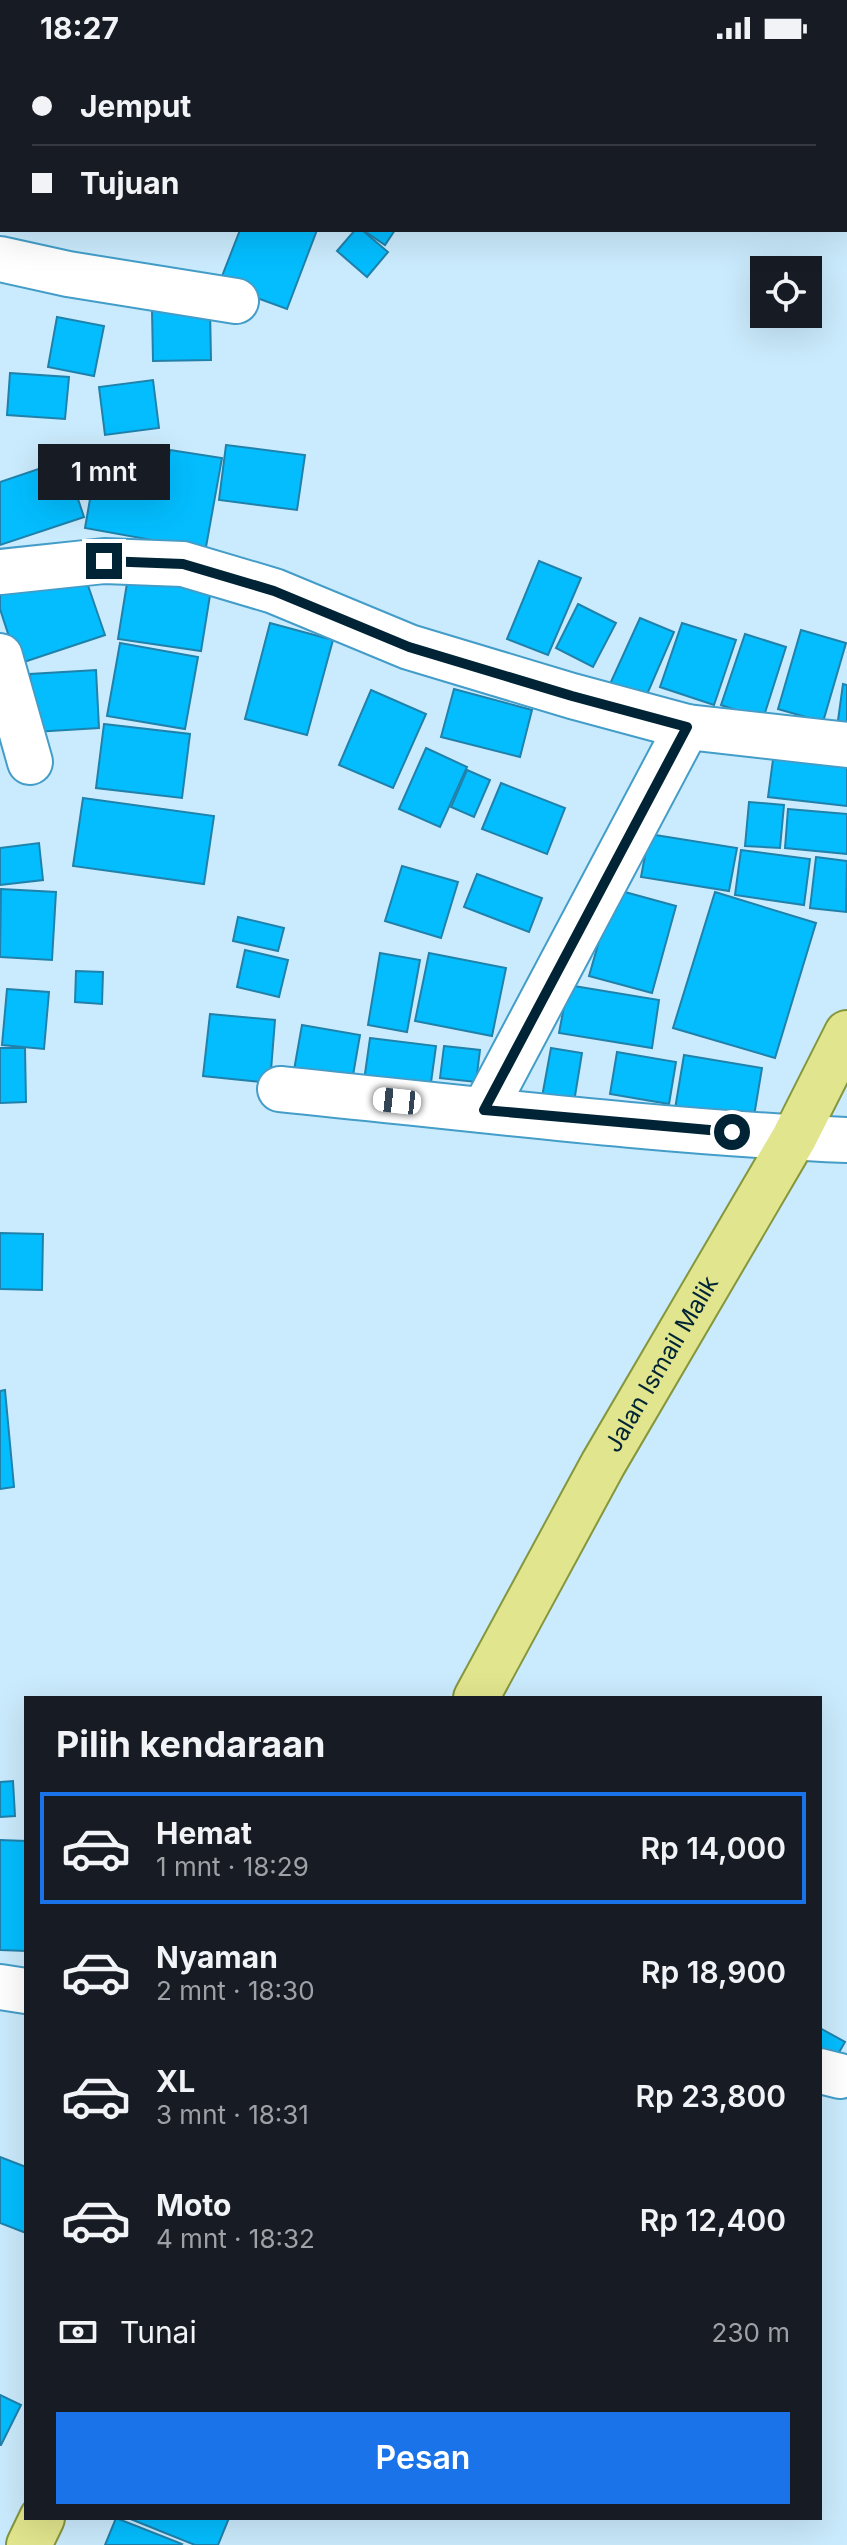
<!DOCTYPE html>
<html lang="id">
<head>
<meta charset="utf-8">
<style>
	body { margin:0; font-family:Inter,sans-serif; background:#242831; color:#f1f3f6; height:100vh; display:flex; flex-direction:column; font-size:30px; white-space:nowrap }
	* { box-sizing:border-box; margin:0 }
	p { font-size:26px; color:#9ea1a6 }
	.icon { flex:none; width:44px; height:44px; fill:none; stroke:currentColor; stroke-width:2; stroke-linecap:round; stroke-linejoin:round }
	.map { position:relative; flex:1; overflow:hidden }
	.drawer { position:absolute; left:24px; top:1640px; width:798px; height:824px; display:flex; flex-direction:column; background:#171b24; border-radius:0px; box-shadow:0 8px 32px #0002 }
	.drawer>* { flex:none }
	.guide { position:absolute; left:0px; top:0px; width:848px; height:176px; box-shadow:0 8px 32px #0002; display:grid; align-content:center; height:176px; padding:0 32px; background:#171b24 }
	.tools { position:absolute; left:750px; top:200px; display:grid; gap:16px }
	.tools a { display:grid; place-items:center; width:72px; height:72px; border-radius:0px; background:#171b24; box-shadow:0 8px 32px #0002; font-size:40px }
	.end { position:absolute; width:36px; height:36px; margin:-18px; border:10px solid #002435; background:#fff; box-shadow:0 0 0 4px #fff }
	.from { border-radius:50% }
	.bubble { position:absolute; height:56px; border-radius:0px; background:#171b24; box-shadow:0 8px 32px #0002; font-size:26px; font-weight:600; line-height:56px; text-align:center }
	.car { position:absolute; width:24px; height:48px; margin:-24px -12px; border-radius:10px; box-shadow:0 0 6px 2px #0007; background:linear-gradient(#fff 24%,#345 0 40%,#fff 0 76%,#345 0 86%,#fff 0) }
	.guide b { display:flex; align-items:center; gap:28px; height:76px; font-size:30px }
	.guide b+b { border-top:2px solid #363941 }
	.guide i { width:20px; height:20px; background:#f1f3f6 }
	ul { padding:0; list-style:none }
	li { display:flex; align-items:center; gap:24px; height:112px; margin:0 16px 12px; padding:0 16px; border:4px solid transparent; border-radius:0px }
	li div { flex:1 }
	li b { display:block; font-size:30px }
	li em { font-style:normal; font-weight:600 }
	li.on { border-color:#1a73e8 }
	li>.icon { width:72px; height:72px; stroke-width:1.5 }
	h2 { padding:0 32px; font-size:36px; line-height:96px }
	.pay { display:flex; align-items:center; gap:20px; height:88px; padding:0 32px; font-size:30px }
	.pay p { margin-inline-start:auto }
	.primary-button { display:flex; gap:16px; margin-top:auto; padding:16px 32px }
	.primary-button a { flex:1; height:92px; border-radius:0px; background:#1a73e8; color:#fff; font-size:32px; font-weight:600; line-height:92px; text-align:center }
	.status { display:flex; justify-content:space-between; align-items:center; height:56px; padding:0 40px; background:#171b24; direction:ltr }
	.status svg { height:22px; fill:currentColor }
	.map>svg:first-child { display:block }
</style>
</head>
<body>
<div class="status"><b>18:27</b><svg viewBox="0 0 49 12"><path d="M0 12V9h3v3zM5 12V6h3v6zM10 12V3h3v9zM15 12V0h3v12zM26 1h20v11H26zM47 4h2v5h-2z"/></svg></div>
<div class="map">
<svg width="847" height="2489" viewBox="0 0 847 2489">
	<rect width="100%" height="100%" fill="#caebfd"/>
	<g fill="#03bdfe" stroke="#2081ab" stroke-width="2">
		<polygon points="54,0 173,0 53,2"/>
		<polygon points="214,0 271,0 214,2"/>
		<rect x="0" y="37" width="2" height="87"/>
		<polygon points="240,174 317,174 287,253 219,228"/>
		<polygon points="355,174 362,174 388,196 367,221 337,195"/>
		<polygon points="363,174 395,174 385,189"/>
		<polygon points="210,253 211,304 153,305 152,254"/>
		<polygon points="57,261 104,270 94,320 48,311"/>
		<polygon points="10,317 69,321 65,363 7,359"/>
		<polygon points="153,324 159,372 105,379 99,331"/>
		<polygon points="226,389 305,399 297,454 219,444"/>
		<polygon points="170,394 222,402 204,502 150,493 152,484 85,472 98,397 168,408"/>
		<polygon points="65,404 84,461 0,489 0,426"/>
		<polygon points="539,505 581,522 548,599 507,583"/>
		<polygon points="82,512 105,579 18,608 0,553 0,539"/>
		<polygon points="128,521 211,533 201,595 118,583"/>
		<polygon points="578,548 616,567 593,611 556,592"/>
		<polygon points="640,562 674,576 645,643 610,628"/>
		<polygon points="270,567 333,584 307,679 245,663"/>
		<polygon points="682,567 736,584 714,649 660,631"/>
		<polygon points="801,574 846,587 823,666 778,653"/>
		<polygon points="745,578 786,591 763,663 721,649"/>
		<polygon points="120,587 198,601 185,673 107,660"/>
		<polygon points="96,614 99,672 34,676 30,618"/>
		<polygon points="843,628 847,629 847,681 836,679"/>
		<polygon points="454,633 532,654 520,701 441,681"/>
		<polygon points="371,634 426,658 393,732 339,709"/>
		<polygon points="104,668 190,678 182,742 96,732"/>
		<polygon points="426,692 467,711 440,771 399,753"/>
		<polygon points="774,696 847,705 847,750 768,741"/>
		<polygon points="467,714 490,724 474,761 451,751"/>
		<polygon points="501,727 565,752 547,798 482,773"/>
		<polygon points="83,742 214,760 204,828 73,810"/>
		<polygon points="749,746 784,749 780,792 745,790"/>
		<polygon points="788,753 847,758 847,798 785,792"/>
		<polygon points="649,778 737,792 729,835 641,821"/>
		<polygon points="39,787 43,824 0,829 0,792"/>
		<polygon points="741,794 810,803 804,849 735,839"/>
		<polygon points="816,801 847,805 846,856 810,852"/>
		<polygon points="402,810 458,826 441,882 385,865"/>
		<polygon points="477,818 542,842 529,876 464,851"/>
		<polygon points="1,833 56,836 52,904 0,901"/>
		<polygon points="614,833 676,850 652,937 589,920"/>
		<polygon points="715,836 816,867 775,1002 673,972"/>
		<polygon points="238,861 284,872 278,895 233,885"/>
		<polygon points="245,894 288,904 279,941 237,931"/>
		<polygon points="380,897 420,904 407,976 368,969"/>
		<polygon points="429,897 506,912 492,980 415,965"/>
		<polygon points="76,915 103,916 102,948 75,946"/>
		<polygon points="568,929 659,944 652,992 559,977"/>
		<polygon points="7,933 49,936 44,993 2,989"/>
		<polygon points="210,958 275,964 270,1027 203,1020"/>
		<polygon points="302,969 360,979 352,1025 294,1014"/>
		<polygon points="370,982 436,990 429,1041 363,1032"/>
		<polygon points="444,990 480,994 476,1026 440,1022"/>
		<polygon points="0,992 25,992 26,1046 0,1047"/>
		<polygon points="551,992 582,997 574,1046 542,1041"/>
		<polygon points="617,996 676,1006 669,1048 610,1038"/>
		<polygon points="684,999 762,1012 753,1066 675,1053"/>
		<polygon points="0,1177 43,1178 42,1234 0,1233"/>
		<polygon points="5,1334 14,1431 0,1433 0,1335"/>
		<polygon points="13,1725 15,1760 0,1761 0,1726"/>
		<polygon points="0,1784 26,1785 26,1895 0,1894"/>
		<polygon points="820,1972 845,1986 829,2014 820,2009"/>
		<polygon points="0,2101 26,2111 26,2177 0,2167"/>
		<polygon points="0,2339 21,2349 1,2389 0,2389"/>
		<polygon points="116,2462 182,2488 181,2489 105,2489"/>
		<polygon points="128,2462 229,2462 218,2489 195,2489"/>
	</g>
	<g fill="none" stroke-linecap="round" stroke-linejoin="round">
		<defs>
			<g id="minor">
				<polyline points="433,0 437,2"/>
				<polyline points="195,2 196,0"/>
				<polyline points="0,203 68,218 236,245"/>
				<polyline points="0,516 104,505 183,508 274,535 409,591 572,640 687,671 847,689"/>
				<polyline points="0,600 30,706"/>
				<path d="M280 1033C468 1052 658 1076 847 1084"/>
				<polyline points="484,1054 687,671"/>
				<polyline points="0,1931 26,1935"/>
				<polyline points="820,2015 840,2020"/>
			</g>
			<g id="major">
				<path id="s1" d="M476 1642 603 1408 794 1082 847 977"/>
				<polyline points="29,2489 42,2462"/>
			</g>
		</defs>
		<use href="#minor" stroke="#439dc8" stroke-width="48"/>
		<use href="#major" stroke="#85963d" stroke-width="48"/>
		<use href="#minor" stroke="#fff" stroke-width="44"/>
		<use href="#major" stroke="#e1e58d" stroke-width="44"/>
	</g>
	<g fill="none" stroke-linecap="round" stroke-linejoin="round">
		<polyline stroke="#002435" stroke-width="10" points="104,505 183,508 274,535 409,591 572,640 687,671 484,1054 732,1076"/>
	</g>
	<g text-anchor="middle" stroke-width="8" stroke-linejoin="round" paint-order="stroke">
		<g font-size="24" fill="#002435" stroke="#e5f5ff">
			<text dy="8" stroke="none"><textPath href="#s1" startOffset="382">Jalan Ismail Malik</textPath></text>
		</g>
	</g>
</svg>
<div class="tools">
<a><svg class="icon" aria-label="locate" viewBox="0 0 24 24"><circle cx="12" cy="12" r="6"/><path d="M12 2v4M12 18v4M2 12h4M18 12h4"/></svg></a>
</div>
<i class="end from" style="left:732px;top:1076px"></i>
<i class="end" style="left:104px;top:505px"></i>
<div class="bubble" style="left:38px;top:388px;width:132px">1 mnt</div>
<i class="car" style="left:397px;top:1045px;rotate:276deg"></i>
<div class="guide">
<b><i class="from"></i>Jemput</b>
<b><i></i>Tujuan</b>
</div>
<section class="drawer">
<h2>Pilih kendaraan</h2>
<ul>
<li class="on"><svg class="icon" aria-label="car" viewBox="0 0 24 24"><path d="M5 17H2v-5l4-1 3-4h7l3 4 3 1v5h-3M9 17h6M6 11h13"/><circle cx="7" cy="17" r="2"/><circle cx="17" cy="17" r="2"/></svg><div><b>Hemat</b><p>1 mnt · 18:29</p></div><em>Rp 14,000</em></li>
<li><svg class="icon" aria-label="car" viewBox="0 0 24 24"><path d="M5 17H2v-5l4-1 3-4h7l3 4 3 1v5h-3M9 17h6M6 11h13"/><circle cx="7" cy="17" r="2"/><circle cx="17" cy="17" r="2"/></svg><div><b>Nyaman</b><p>2 mnt · 18:30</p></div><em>Rp 18,900</em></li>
<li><svg class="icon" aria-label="car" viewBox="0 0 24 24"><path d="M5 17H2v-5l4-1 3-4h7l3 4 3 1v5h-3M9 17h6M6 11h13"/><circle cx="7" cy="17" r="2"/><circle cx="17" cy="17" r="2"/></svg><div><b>XL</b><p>3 mnt · 18:31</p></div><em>Rp 23,800</em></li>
<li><svg class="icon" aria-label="car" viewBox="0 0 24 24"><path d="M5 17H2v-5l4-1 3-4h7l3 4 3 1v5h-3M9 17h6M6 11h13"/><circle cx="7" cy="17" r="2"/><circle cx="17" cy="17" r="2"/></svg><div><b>Moto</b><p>4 mnt · 18:32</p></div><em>Rp 12,400</em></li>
</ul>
<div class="pay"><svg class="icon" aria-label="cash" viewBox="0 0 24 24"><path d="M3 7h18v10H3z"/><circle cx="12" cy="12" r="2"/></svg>Tunai<p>230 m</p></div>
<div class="primary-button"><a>Pesan</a></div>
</section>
</div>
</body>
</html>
